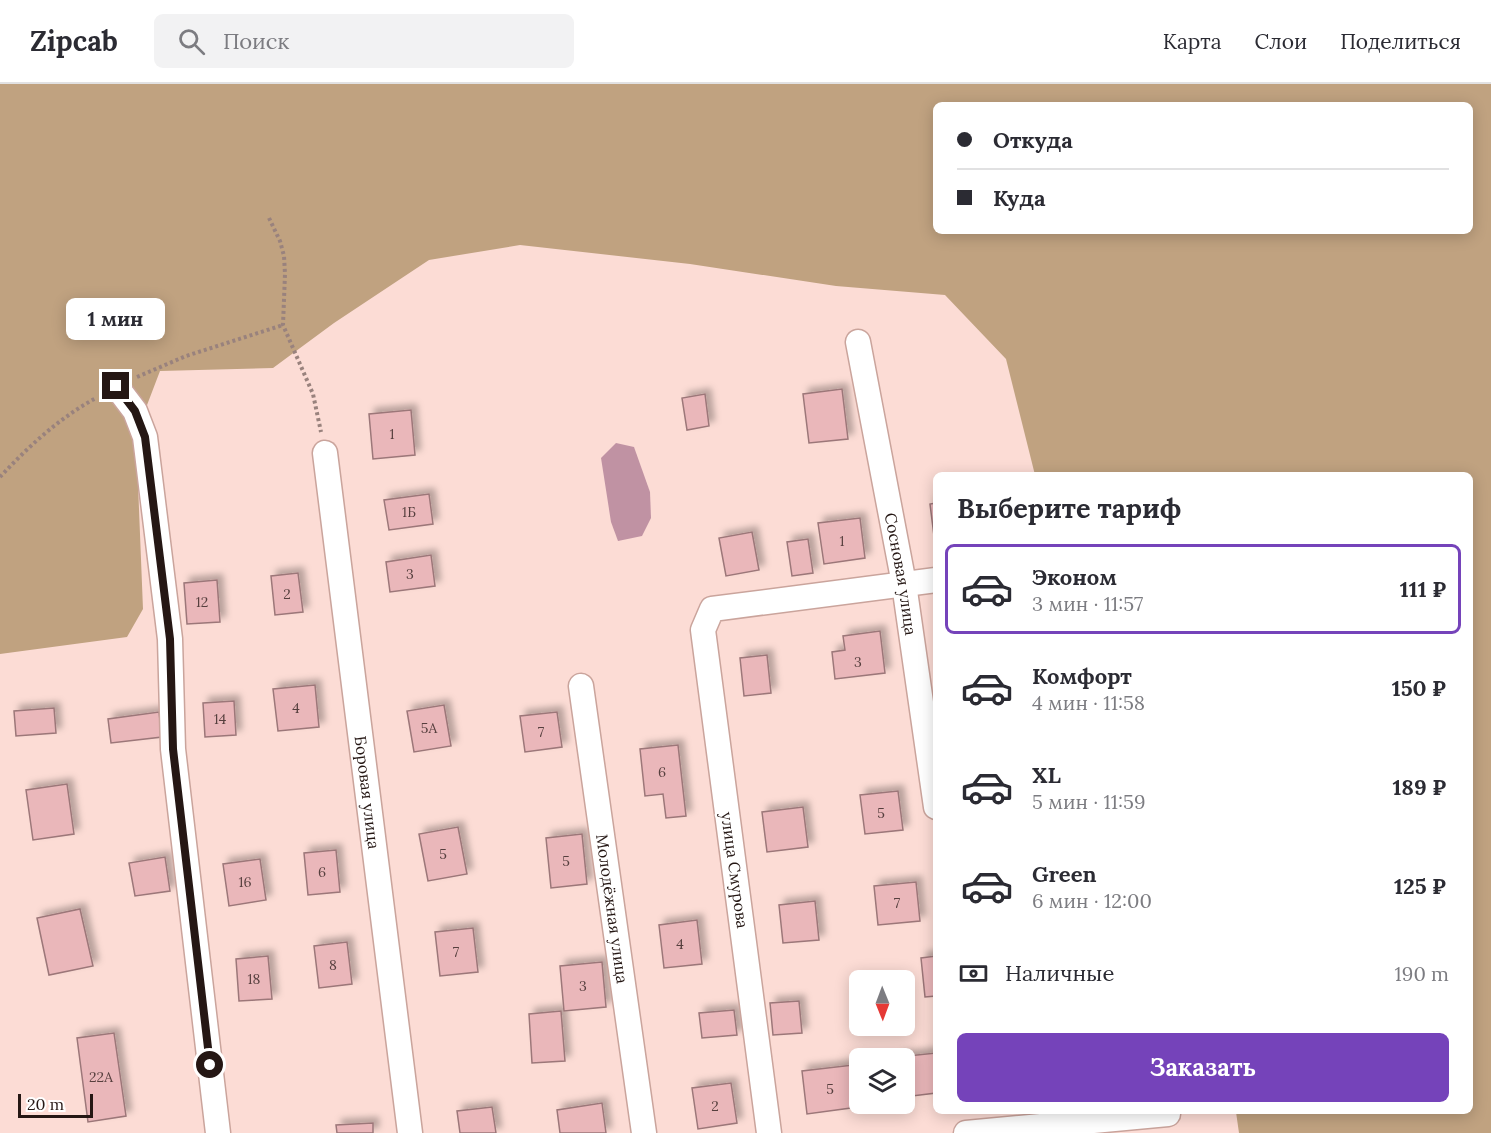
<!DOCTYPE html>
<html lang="ru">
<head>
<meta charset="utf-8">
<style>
	body { margin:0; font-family:Lora,serif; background:#f2f2f3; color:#2b2b33; height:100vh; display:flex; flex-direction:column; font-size:22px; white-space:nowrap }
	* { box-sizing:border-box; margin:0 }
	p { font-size:20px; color:#7c7c81 }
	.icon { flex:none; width:33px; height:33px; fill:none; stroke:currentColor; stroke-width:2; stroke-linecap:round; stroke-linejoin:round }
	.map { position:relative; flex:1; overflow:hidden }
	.panel { position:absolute; left:933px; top:388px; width:540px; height:642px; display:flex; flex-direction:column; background:#fff; border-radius:9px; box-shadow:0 3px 15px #0003 }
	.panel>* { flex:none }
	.guide { position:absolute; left:933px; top:18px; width:540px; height:132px; border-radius:9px; box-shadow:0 3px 15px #0003; display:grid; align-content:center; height:132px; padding:0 24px; background:#fff }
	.needle { width:39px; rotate:179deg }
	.fabs { position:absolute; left:849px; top:886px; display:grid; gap:12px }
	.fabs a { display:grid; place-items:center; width:66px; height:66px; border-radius:9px; background:#fff; box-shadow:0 3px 15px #0003; font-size:30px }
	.scale { position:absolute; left:18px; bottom:15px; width:75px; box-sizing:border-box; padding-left:6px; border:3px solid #251714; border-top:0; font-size:16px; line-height:21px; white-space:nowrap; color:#251714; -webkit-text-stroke:4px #fff; paint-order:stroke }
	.end { position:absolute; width:27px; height:27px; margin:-14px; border:8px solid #251714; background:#fff; box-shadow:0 0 0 3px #fff }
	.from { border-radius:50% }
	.bubble { position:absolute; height:42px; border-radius:9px; background:#fff; box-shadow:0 3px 15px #0003; font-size:20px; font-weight:700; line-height:42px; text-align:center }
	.guide b { display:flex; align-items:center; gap:21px; height:57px; font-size:22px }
	.guide b+b { border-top:2px solid #e1e1e2 }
	.guide i { width:15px; height:15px; background:#2b2b33 }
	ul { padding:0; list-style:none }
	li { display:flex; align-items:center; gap:18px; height:90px; margin:0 12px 9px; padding:0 12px; border:3px solid transparent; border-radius:9px }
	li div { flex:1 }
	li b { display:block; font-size:22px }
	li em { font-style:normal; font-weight:700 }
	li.on { border-color:#7543ba }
	li>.icon { width:54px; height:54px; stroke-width:1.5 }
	h2 { padding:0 24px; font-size:27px; line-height:72px }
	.pay { display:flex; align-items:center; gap:15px; height:66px; padding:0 24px; font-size:22px }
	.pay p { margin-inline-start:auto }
	.primary-button { display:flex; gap:12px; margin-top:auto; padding:12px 24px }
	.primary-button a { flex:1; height:69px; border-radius:9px; background:#7543ba; color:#fff; font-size:24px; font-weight:700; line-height:69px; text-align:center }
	header { display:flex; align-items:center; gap:36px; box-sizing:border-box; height:84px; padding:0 30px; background:#fff; border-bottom:2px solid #e1e1e2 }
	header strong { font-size:28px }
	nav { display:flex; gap:33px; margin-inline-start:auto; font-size:21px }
	.search { width:420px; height:54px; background:#f2f2f3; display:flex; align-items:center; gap:15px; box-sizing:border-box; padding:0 21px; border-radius:9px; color:#7c7c81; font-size:22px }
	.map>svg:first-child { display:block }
</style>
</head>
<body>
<header>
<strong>Zipcab</strong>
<div class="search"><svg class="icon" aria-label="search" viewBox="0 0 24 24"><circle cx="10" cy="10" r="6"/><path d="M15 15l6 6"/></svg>Поиск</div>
<nav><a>Карта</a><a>Слои</a><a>Поделиться</a></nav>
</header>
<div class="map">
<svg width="1491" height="1049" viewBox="0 0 1491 1049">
	<defs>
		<filter id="shadow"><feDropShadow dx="5.5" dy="-5.5" stdDeviation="3" flood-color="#0004"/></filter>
	</defs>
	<rect width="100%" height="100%" fill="#fcdcd5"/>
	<path fill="#c0a280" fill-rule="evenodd" d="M0 0H1491V1049H1239L1236 1028H1470V392L1035 391 1006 275 945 211 836 202 690 180 520 161 429 176 334 239 273 284 160 287 136 350 143 525 127 553 0 570ZM936 21H1470V147H936Z"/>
	<polygon fill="#c092a3" points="616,359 634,363 650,408 651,434 642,452 618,457 611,438 601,374"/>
	<g fill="#eab7ba" stroke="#9c7779" stroke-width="1.5" filter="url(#shadow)">
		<polygon points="842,305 848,355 809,359 803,310"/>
		<polygon points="705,310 709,342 687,346 682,314"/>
		<polygon points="411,326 415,371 373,375 369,330"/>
		<polygon points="429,410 433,440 389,446 384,416"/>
		<polygon points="936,419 936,460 935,460 930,420"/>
		<polygon points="860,434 865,474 824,480 818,439"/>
		<polygon points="752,448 759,486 726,492 719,454"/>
		<polygon points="808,455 813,489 792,492 787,458"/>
		<polygon points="431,471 435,502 390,508 386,478"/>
		<polygon points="298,489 303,528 275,531 271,492"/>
		<polygon points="217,496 220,538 187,540 184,499"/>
		<polygon points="880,547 885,589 835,595 832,568 845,566 843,552"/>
		<polygon points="767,571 771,609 744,612 740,574"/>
		<polygon points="315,601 319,643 278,647 273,605"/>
		<polygon points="234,617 236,651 205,653 203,619"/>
		<polygon points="444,621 451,662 414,668 407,627"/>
		<polygon points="54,624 56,649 16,652 14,627"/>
		<polygon points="159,628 162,653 111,659 108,635"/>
		<polygon points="557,628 562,663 525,668 520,632"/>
		<polygon points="678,661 686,732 666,734 663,710 645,712 640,665"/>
		<polygon points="67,700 74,750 33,756 26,706"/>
		<polygon points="898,707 903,746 865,750 860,711"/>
		<polygon points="803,723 808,763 767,768 762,728"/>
		<polygon points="458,743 467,790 428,797 419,750"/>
		<polygon points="582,750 587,800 551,804 546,754"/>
		<polygon points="336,766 340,808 308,811 304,769"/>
		<polygon points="165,773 170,807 135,812 129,779"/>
		<polygon points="260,775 266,816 229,822 223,780"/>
		<polygon points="916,798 920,837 878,841 874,802"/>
		<polygon points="815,817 819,856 783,859 779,821"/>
		<polygon points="80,825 93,882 49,891 37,834"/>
		<polygon points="697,836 702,880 664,884 659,841"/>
		<polygon points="473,844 478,888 440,892 435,848"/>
		<polygon points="347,858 352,900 319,904 314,862"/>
		<polygon points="268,872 272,915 239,917 236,875"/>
		<polygon points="936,872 936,912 925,913 921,874"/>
		<polygon points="602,878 606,923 564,927 560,882"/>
		<polygon points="799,917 802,949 773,951 770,919"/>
		<polygon points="734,926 737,951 702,954 699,929"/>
		<polygon points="561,927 565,977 532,979 529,930"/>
		<polygon points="114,949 126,1032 88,1038 77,954"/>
		<polygon points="936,969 936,1009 904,1013 904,975 898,975 898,973"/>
		<polygon points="853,981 858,1023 807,1030 802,987"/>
		<polygon points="731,999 737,1039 698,1045 692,1004"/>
		<polygon points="602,1019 606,1049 560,1049 557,1026"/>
		<polygon points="492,1023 496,1049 460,1049 457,1027"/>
		<polygon points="373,1039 373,1049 337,1049 336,1041"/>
	</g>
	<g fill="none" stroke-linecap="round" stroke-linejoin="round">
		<defs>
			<g id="street">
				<path id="s1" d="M858 258 904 500 936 723"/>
				<polyline points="116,302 135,327 145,353 170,555 173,665 218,1049"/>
				<path id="s2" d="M325 369 410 1049"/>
				<path id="s3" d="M581 602 644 1049"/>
				<polyline points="769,1049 703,546 712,525 936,496"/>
				<polyline points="966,1049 1168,1030"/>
			</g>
		</defs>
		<use href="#street" stroke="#caa49c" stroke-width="27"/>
		<g stroke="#99827d" stroke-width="4" stroke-dasharray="3 3" stroke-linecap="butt">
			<polyline points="269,134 280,157 284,172 285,190 283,241 313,310 321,348"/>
			<polyline points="137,293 186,272 283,241"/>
			<path d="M0 393C28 363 59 334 96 314"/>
		</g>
		<use href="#street" stroke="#fff" stroke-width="24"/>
	</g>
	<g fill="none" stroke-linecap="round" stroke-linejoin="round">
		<polyline stroke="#251714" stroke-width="8" points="116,302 135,327 145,353 170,555 173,665 210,981"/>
	</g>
	<g text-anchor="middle" stroke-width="4.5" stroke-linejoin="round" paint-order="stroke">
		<g font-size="14" fill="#563f3e">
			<text x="392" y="355">1</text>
			<text x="409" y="433">1Б</text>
			<text x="842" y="462">1</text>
			<text x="410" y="495">3</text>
			<text x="287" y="515">2</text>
			<text x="202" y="523">12</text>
			<text x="858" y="583">3</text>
			<text x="296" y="629">4</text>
			<text x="220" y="640">14</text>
			<text x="429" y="649">5А</text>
			<text x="541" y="653">7</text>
			<text x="662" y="693">6</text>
			<text x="881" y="734">5</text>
			<text x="443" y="775">5</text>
			<text x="566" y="782">5</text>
			<text x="322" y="793">6</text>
			<text x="245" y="803">16</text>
			<text x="897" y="824">7</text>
			<text x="680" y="865">4</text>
			<text x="456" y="873">7</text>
			<text x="333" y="886">8</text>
			<text x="254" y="900">18</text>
			<text x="583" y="907">3</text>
			<text x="101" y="998">22А</text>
			<text x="830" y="1010">5</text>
			<text x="715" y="1027">2</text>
		</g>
		<g font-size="16" fill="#251714" stroke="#fff">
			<text dy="6" stroke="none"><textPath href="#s1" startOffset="236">Сосновая улица</textPath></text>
			<text dy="6" stroke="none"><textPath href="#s2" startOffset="342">Боровая улица</textPath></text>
			<text transform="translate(735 786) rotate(82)" y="6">улица Смурова</text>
			<text dy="6" stroke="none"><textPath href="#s3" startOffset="225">Молодёжная улица</textPath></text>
		</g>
	</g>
</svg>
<div class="fabs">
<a><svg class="needle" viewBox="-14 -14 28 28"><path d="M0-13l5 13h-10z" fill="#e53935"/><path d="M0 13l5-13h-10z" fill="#7c7c81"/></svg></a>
<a><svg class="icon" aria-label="layers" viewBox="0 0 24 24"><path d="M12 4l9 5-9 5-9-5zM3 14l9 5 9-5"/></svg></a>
</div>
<div class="scale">20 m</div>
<i class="end from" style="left:210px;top:981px"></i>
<i class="end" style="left:116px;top:302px"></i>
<div class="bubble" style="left:66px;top:214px;width:99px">1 мин</div>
<div class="guide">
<b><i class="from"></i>Откуда</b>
<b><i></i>Куда</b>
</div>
<section class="panel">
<h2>Выберите тариф</h2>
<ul>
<li class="on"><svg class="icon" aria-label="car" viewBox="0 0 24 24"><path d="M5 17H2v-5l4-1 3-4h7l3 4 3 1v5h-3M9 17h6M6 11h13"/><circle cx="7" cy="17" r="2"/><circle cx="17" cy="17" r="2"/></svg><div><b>Эконом</b><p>3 мин · 11:57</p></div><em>111 ₽</em></li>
<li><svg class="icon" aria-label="car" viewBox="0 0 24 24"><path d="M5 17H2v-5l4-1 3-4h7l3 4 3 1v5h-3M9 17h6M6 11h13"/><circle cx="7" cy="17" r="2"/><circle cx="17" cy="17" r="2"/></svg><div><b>Комфорт</b><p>4 мин · 11:58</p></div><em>150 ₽</em></li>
<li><svg class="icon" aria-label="car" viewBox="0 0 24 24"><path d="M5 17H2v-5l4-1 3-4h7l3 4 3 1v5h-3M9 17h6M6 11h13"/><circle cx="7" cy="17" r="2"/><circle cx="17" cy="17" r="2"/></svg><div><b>XL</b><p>5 мин · 11:59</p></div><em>189 ₽</em></li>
<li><svg class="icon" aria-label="car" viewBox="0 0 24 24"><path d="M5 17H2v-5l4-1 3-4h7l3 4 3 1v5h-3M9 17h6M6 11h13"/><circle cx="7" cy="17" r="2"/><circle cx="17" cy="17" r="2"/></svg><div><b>Green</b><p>6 мин · 12:00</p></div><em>125 ₽</em></li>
</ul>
<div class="pay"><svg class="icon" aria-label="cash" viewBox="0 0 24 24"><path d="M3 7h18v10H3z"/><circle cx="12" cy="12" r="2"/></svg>Наличные<p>190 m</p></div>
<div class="primary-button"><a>Заказать</a></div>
</section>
</div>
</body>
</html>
